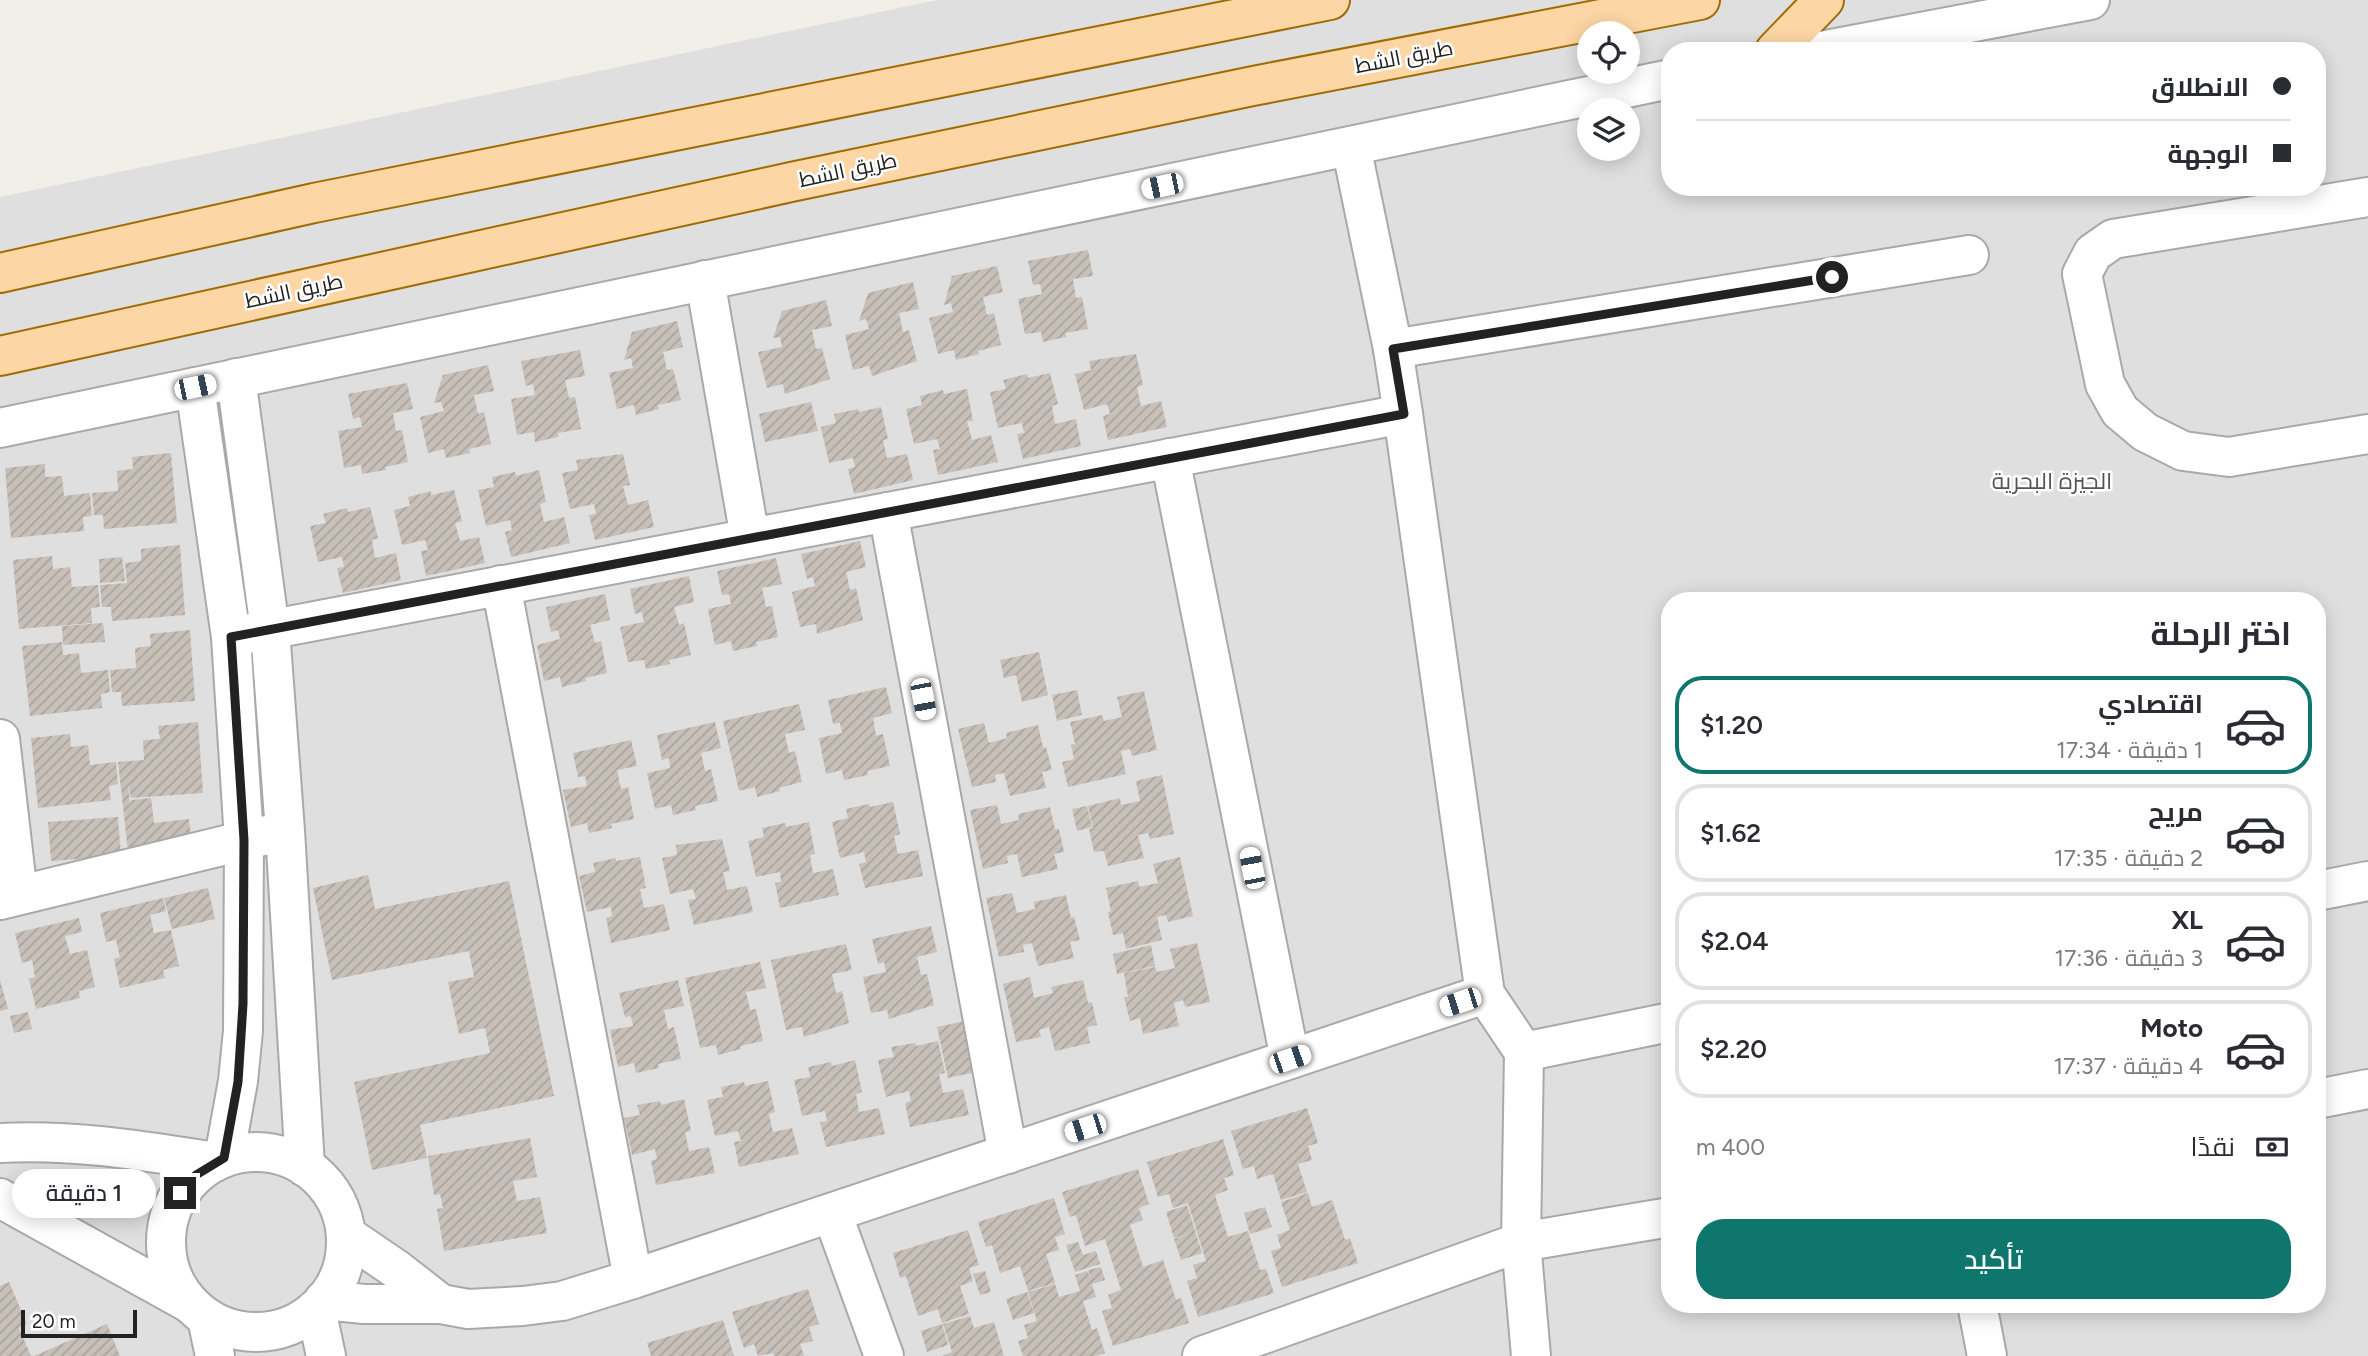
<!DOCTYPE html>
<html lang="ar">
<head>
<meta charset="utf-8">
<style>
	body { margin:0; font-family:Figtree,Cairo,sans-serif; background:#f2f2f3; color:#2b2b33; direction:rtl; height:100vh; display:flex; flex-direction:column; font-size:26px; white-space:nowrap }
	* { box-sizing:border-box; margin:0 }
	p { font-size:23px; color:#7c7c81 }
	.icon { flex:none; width:38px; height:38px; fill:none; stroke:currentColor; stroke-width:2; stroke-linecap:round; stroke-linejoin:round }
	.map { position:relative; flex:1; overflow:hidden; direction:ltr }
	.details { position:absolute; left:1661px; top:592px; width:665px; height:721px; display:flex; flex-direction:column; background:#fff; border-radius:28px; box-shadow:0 4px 18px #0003; direction:rtl }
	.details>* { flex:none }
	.banner { position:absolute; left:1661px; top:42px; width:665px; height:154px; border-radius:28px; box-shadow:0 4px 18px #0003; direction:rtl; display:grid; align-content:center; height:154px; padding:0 35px; background:#fff }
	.tools { position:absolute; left:1577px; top:21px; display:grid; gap:14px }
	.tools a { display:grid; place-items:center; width:63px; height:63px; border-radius:50%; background:#fff; box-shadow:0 4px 18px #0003; font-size:35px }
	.scale { position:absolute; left:21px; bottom:18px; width:116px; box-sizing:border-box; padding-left:7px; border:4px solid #222; border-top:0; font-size:19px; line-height:24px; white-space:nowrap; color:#222; -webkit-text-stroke:5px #fff; paint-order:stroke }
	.end { position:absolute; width:32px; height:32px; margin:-16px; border:9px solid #222; background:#fff; box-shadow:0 0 0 4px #fff }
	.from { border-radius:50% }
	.bubble { position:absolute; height:49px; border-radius:24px; background:#fff; box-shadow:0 4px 18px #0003; font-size:23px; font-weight:600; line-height:49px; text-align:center; direction:rtl }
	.car { position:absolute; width:21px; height:42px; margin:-21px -10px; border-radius:9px; box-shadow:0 0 5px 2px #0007; background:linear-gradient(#fff 24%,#345 0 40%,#fff 0 76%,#345 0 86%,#fff 0) }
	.banner b { display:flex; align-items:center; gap:24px; height:66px; font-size:26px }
	.banner b+b { border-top:2px solid #e1e1e2 }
	.banner i { width:18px; height:18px; background:#2b2b33 }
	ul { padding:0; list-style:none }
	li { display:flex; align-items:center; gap:21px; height:98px; margin:0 14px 10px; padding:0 21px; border:4px solid #e1e1e2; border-radius:28px }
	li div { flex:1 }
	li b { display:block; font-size:26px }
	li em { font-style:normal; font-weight:600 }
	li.active { border-color:#0f766e }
	li>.icon { width:63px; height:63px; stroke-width:1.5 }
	h2 { padding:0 35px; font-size:32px; line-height:84px }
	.pay { display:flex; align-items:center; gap:18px; height:77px; padding:0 35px; font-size:26px }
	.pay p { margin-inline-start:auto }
	.cta { display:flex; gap:14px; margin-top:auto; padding:14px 35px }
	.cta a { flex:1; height:80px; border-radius:28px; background:#0f766e; color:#fff; font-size:28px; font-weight:600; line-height:80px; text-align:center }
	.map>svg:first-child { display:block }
</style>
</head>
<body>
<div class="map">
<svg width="2368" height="1356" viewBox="0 0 2368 1356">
	<defs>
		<pattern id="building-hatch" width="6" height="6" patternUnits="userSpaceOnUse" patternTransform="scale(1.75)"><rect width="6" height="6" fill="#c7bfb8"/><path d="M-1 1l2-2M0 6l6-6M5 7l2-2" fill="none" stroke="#aba49e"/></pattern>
	</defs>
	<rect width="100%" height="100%" fill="#f2efe9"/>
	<path fill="#e0dfdf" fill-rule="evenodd" d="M937 0H2368V1356H0V197ZM1589 33H1628V72H1589ZM1670 51H2317V187H1670ZM1589 110H1628V149H1589ZM1670 600H2317V1304H1670Z"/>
	<g fill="url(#building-hatch)">
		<polygon points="1088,250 1093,276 1073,279 1076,298 1082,297 1088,329 1065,333 1066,337 1043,342 1041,332 1025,334 1018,299 1042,294 1040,284 1033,285 1028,261"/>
		<polygon points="997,266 1003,292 983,297 987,315 994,313 1001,345 978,351 979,354 956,360 954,350 938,354 929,318 953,312 951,303 944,305 952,276"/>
		<polygon points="913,282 919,309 899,313 903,332 909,330 917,361 872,376 869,366 853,370 845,335 869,329 866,319 859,321 868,293"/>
		<polygon points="826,300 832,326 812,330 816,349 822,348 830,379 785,394 783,384 767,388 758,352 782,347 780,337 773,338 782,311"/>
		<polygon points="677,321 683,347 663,352 667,370 673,369 681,400 658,405 659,409 636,415 634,405 617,409 609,373 633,368 631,358 624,360 632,332"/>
		<polygon points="580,350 585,376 565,380 569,398 575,397 581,429 558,433 558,437 535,442 534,432 517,435 511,399 535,395 533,384 526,386 521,361"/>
		<polygon points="1136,354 1143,385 1137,387 1141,406 1161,401 1167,427 1108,440 1103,416 1110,414 1107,404 1084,410 1075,374 1091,370 1089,361"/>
		<polygon points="488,365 494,391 474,395 478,414 484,412 491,444 469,449 470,453 446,458 444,449 428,453 420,417 444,411 441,402 434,403 443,375"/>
		<polygon points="1050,373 1058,404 1052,406 1055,424 1076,419 1081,446 1023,459 1017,434 1024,433 1022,423 998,428 990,392 1006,389 1003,380 1027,374 1028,378"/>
		<polygon points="407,383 413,409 393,413 396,431 402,430 408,462 385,467 386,470 362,474 361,465 344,468 338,431 362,427 360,417 353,419 348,394"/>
		<polygon points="967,389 973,421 967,421 972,440 991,435 998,462 938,475 933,450 940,449 937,439 914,444 906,409 922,405 920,396 943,390 944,394"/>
		<polygon points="811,402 818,431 765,442 759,414"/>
		<polygon points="881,407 888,439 883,440 887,458 907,454 913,480 854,494 848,469 855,467 853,458 829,463 821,427 836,423 834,414 858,409 859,412"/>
		<polygon points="171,453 177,523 104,529 103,515 94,515 92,493 118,491 117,471 133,469 132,457"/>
		<polygon points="623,454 630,485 623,486 628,505 648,500 654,527 595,540 589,515 596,514 594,504 570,509 562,473 578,470 576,460"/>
		<polygon points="45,464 45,477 62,476 64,496 90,493 92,516 83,517 84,531 11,538 5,468"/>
		<polygon points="539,470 546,502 540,504 544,522 564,517 570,543 511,557 505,532 512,530 510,520 486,526 478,490 494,487 492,477 515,472 516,476"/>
		<polygon points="454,490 462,521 455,523 460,541 479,537 485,563 426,576 421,551 428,550 425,540 402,545 394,510 410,506 408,497 431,491 431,495"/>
		<polygon points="370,507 378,538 372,540 375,558 396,553 401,580 343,593 337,568 344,567 342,557 318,562 310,526 326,523 323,514 347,508 348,512"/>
		<polygon points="860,541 866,567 846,572 850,590 856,588 863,620 817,634 816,624 800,627 792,592 815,586 813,577 807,579 801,554"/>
		<polygon points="180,545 185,615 112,621 111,607 102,607 100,585 127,583 125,563 141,561 141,549"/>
		<polygon points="52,556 53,569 70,567 72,587 98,585 100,607 91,608 92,623 19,629 13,560"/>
		<polygon points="122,557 125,581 100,583 99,559"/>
		<polygon points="776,558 782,584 762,588 766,607 772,606 778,637 756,642 757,646 733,651 731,641 715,645 708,609 731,604 729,594 722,595 717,571"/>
		<polygon points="689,576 694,602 674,607 679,625 684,623 691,655 669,660 670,664 646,669 644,660 628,662 620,627 644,622 642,612 635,614 630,589"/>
		<polygon points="605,594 610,620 590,625 595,643 601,641 607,673 585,678 586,681 562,687 560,677 544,681 537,645 560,639 558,630 551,632 546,607"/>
		<polygon points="103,623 105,642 63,645 62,626"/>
		<polygon points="190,630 195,701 122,706 121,692 112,692 110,670 136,668 135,648 151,646 150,634"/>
		<polygon points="62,642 63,655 79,653 81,673 108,670 110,692 101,694 102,708 30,716 22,646"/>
		<polygon points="1039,652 1048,695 1022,702 1016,675 1004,678 1000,660"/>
		<polygon points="886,687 892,713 873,718 876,736 883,734 890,766 867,771 868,775 844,780 842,770 826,774 819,738 842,733 840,723 833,724 828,700"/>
		<polygon points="1077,690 1082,715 1057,721 1052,695"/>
		<polygon points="1144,691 1157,750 1132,756 1130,749 1121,751 1126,774 1068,787 1062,762 1074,759 1071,745 1075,744 1070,722 1102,715 1104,721 1122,717 1117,697"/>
		<polygon points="799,704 805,730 785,734 789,753 795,751 802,782 779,788 780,791 757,797 755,787 739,791 723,721"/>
		<polygon points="198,722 203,793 131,798 128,784 130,804 131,800 151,798 154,823 189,819 192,845 128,852 118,762 144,760 143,740 160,739 158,726"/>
		<polygon points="715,722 721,748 701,753 705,771 711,769 718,801 695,806 696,810 673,815 671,805 655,809 647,773 670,768 669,758 662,760 657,735"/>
		<polygon points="984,723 989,743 1007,738 1006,733 1038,725 1043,748 1046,747 1052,770 1042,772 1046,788 1010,796 1004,773 995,775 996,782 972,787 958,729"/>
		<polygon points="70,734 71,747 88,745 90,765 116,762 118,784 109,786 111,800 38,808 31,738"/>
		<polygon points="631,740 637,766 617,770 621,789 628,787 634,819 611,824 612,828 589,833 587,823 571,827 563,790 587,786 585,776 578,777 573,753"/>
		<polygon points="1162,775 1174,834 1150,839 1148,833 1138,835 1144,858 1108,866 1104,851 1094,852 1089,829 1093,828 1088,806 1120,798 1121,805 1140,801 1136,781"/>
		<polygon points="893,802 900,834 894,836 898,854 918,850 923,876 865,888 859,864 866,862 864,852 840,858 832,822 848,818 846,809 869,804 870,807"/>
		<polygon points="997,805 1001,824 1019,820 1018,814 1050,807 1055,829 1059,829 1064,852 1054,854 1058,869 1022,877 1017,854 1007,856 1008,863 983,869 970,810"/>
		<polygon points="1087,806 1092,827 1077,831 1072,809"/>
		<polygon points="118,817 121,856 51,861 48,822"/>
		<polygon points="809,822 815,854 810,855 813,873 833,869 839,895 780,908 775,883 781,882 780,872 756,877 748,841 764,837 762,828 785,823 786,827"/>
		<polygon points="722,839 730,871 723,872 727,890 747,886 753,912 694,925 688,900 696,899 693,889 670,894 662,858 677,855 676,845"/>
		<polygon points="640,857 646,888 640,889 644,908 664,904 670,930 611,943 606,918 612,916 611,907 587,912 579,876 595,872 593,863 616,858 616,861"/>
		<polygon points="1180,857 1193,916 1168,922 1166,915 1157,917 1162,940 1126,949 1123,933 1113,935 1108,912 1111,911 1106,888 1138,881 1139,887 1158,883 1153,864"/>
		<polygon points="368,875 375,909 509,881 554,1096 420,1125 427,1158 372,1170 354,1082 490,1053 485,1028 459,1034 448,982 474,977 469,951 332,980 313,888"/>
		<polygon points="208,888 215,919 172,929 164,898"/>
		<polygon points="1012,893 1017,913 1035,909 1034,902 1066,895 1071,918 1074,917 1080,940 1070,942 1074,958 1038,966 1032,943 1023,945 1024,952 999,957 986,898"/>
		<polygon points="163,898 166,911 150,915 154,933 171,930 179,966 163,970 165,978 120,988 114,959 120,957 116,940 106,942 100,913"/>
		<polygon points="79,918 82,932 65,936 70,954 87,950 95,987 79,991 80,998 36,1009 29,979 35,977 32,960 22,963 15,933"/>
		<polygon points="931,926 937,952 917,957 921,975 927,974 934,1005 889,1019 887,1010 871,1013 863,977 886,972 884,962 878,964 872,939"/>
		<polygon points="1197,943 1210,1002 1185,1007 1183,1000 1174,1003 1179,1026 1143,1034 1140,1018 1130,1021 1124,997 1128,997 1124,973 1155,967 1157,972 1175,968 1170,949"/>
		<polygon points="846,944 852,970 832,974 836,993 842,991 849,1023 804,1037 802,1027 786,1030 771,960"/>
		<polygon points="1151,945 1155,966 1117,974 1113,954"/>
		<polygon points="760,962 766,988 746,992 750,1010 756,1009 763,1041 740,1046 741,1049 718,1055 716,1045 700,1048 685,978"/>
		<polygon points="1030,977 1034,998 1053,993 1051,987 1083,980 1088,1003 1092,1002 1097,1025 1087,1027 1090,1043 1055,1051 1049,1027 1039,1030 1041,1037 1016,1042 1003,984"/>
		<polygon points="0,980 8,1009 0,1011"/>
		<polygon points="678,980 684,1006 664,1010 668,1029 674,1027 681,1059 658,1064 659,1068 636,1073 634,1063 618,1067 610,1030 633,1026 631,1016 625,1017 619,993"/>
		<polygon points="28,1012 32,1029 14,1033 10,1016"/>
		<polygon points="965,1021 976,1072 948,1078 937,1027"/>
		<polygon points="938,1041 945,1073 939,1074 943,1093 963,1089 969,1115 910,1127 905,1103 911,1101 909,1091 886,1097 878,1060 894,1057 891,1047 915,1043 916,1046"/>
		<polygon points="855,1060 862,1092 856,1094 859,1112 879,1108 885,1134 826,1147 820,1122 827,1121 825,1111 802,1116 794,1080 810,1077 808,1067 831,1062 832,1066"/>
		<polygon points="768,1081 775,1112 769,1114 773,1132 792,1128 799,1154 739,1167 734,1142 741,1141 738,1131 715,1136 707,1100 723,1097 721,1087 744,1082 745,1086"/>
		<polygon points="684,1099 691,1131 685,1132 689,1151 709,1147 715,1173 656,1185 651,1161 657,1159 655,1149 632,1155 624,1118 640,1115 637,1105 660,1101 661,1105"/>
		<polygon points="1307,1108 1318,1143 1308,1146 1312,1160 1298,1164 1307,1192 1281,1200 1273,1174 1257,1179 1254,1166 1243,1169 1231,1131"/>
		<polygon points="530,1138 537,1177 513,1181 517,1201 540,1197 547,1233 444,1251 437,1209 443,1208 440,1194 434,1195 428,1156"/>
		<polygon points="1223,1139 1234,1175 1224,1178 1228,1190 1215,1195 1228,1237 1248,1231 1260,1270 1266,1269 1274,1293 1198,1317 1187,1281 1197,1278 1193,1265 1206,1261 1188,1203 1173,1208 1169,1194 1158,1197 1147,1162"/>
		<polygon points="1138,1169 1149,1204 1139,1208 1143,1220 1130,1225 1143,1267 1163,1260 1176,1300 1181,1298 1189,1323 1113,1346 1102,1311 1112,1308 1108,1295 1121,1290 1105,1239 1085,1246 1076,1215 1070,1217 1062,1192"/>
		<polygon points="1308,1193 1312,1207 1332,1200 1345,1240 1350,1238 1358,1263 1282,1287 1271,1251 1281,1248 1277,1235 1290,1230 1281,1202"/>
		<polygon points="1054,1198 1065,1234 1055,1237 1059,1250 1046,1254 1055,1283 1028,1291 1020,1266 1000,1273 992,1245 986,1247 978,1222"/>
		<polygon points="1187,1205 1202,1253 1181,1260 1174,1239 1189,1234 1174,1238 1166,1212"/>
		<polygon points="1265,1207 1272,1227 1250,1234 1244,1213"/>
		<polygon points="968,1230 979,1265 969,1268 973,1281 960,1286 969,1314 942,1323 938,1309 918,1316 906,1276 900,1278 893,1253"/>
		<polygon points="1078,1242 1083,1255 1096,1251 1100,1264 1075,1272 1066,1245"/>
		<polygon points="1101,1267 1105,1280 1092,1284 1096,1297 1083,1301 1092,1330 1097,1328 1105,1353 1096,1356 1023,1356 1018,1341 1028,1338 1024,1325 1037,1321 1028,1292 1055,1284 1059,1297 1080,1291 1075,1275 1087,1271 1091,1279 1088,1270"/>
		<polygon points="985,1271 991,1292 980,1295 973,1274"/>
		<polygon points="9,1282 27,1324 19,1328 31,1356 0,1356 0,1286"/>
		<polygon points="808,1289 819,1324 809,1327 813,1341 800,1344 804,1356 774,1356 773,1353 758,1356 754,1344 744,1348 732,1312"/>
		<polygon points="1027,1292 1034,1313 1013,1320 1006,1299"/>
		<polygon points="970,1316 974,1328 994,1322 1004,1356 942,1356 952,1352 943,1324"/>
		<polygon points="723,1320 734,1356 651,1356 647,1343"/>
		<polygon points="107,1324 120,1356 34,1356"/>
		<polygon points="942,1324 948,1345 927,1352 921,1331"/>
	</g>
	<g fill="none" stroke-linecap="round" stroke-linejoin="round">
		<defs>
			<g id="minor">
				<polyline points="1351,146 1393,349 1403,414 1485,994 1524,1052 1521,1242 1531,1356"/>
				<polyline points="2368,197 2113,239 2093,253 2082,274 2105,384 2120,411 2145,432 2183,451 2229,457 2368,434"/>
				<polyline points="705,280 750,538"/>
				<polyline points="1393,349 1969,255"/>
				<polyline points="236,378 270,630 285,831 305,1167"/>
				<polyline points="195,387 231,637 244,840 243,1031 238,1081 224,1158"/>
				<polyline points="1170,458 1290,1059"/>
				<polyline points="888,512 1008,1154"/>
				<polyline points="231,637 1403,414"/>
				<polyline points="0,739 18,895"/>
				<polyline points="2317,891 2368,881"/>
				<polyline points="0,900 267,835"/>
				<polyline points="1524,1052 1670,1022"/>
				<polyline points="2317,1099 2368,1089"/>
				<path d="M0 1143C73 1139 144 1151 215 1162"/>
				<circle cx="256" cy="1242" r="90"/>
				<polyline points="0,1198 189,1303"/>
				<polyline points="832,1213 884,1356"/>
				<polyline points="346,1235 396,1269 441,1304"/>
				<polyline points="633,1279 1485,994"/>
				<polyline points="324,1300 364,1304 441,1304 468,1309 523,1306 562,1301 633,1279 501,585"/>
				<polyline points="1977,1304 1987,1356"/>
				<polyline points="316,1309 326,1356"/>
				<polyline points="207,1318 215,1356"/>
				<polyline points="1202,1356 1521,1242 1670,1217"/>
			</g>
			<g id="tertiary">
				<polyline points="1821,51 2090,0"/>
				<polyline points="0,428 1670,79"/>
			</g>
			<g id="primary">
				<polyline points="1775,51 1824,0"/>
				<polyline points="0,273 314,203 1330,0"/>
				<polyline points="0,356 791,182 1253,86 1700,0"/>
			</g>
		</defs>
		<use href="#minor" stroke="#a9a9a9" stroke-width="42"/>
		<use href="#tertiary" stroke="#a9a9a9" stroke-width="42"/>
		<use href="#primary" stroke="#a06b00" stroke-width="42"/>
		<use href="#minor" stroke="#fff" stroke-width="38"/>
		<use href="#tertiary" stroke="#fff" stroke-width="38"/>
		<use href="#primary" stroke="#fcd6a4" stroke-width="38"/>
	</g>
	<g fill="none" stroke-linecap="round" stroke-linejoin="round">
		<polyline stroke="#222" stroke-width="9" points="180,1193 196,1175 224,1158 238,1082 243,1004 244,840 231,637 1404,414 1393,349 1832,277"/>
	</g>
	<g text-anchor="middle" stroke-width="5" stroke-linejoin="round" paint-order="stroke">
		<g font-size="21" fill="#222" stroke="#fff">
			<text transform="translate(1404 57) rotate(-11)" y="7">طريق الشط</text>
			<text transform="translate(848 170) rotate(-12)" y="7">طريق الشط</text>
			<text transform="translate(294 291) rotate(-12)" y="7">طريق الشط</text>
		</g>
		<g font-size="23" fill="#555" stroke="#fff">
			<text x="2052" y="489">الجيزة البحرية</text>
		</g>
	</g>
</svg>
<div class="tools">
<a><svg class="icon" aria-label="locate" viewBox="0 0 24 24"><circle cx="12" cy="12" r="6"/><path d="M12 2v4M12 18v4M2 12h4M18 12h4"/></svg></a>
<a><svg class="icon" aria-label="layers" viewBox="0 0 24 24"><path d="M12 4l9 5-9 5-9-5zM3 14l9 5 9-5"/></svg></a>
</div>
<div class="scale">20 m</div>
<i class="end from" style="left:1832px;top:277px"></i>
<i class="end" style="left:180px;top:1193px"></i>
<div class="bubble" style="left:12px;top:1169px;width:144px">1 دقيقة</div>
<i class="car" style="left:1162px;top:186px;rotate:258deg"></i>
<i class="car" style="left:195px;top:387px;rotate:78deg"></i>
<i class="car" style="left:923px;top:699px;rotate:169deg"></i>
<i class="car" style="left:1252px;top:868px;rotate:349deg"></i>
<i class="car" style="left:1460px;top:1002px;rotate:252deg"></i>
<i class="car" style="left:1290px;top:1059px;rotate:71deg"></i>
<i class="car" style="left:1085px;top:1128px;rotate:252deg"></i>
<div class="banner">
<b><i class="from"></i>الانطلاق</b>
<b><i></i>الوجهة</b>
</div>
<section class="details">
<h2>اختر الرحلة</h2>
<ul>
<li class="active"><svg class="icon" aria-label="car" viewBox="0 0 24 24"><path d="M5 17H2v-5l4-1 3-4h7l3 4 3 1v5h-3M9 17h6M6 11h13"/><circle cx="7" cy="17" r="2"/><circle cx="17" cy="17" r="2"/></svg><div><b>اقتصادي</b><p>1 دقيقة · 17:34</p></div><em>$1.20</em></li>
<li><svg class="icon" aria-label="car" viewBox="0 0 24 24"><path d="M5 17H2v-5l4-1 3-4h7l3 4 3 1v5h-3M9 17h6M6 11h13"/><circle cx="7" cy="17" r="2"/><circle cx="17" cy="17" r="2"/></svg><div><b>مريح</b><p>2 دقيقة · 17:35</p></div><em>$1.62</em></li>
<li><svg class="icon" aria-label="car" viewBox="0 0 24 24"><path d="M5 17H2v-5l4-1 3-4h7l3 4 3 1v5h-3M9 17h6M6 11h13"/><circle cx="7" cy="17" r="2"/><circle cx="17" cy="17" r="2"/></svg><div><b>XL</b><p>3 دقيقة · 17:36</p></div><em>$2.04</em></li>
<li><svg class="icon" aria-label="car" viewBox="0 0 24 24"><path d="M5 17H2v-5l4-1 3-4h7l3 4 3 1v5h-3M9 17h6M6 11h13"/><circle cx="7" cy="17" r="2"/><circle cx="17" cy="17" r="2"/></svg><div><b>Moto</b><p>4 دقيقة · 17:37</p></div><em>$2.20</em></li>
</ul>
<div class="pay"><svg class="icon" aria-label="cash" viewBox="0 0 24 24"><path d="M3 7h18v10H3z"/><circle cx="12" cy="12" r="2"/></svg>نقدًا<p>400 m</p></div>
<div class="cta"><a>تأكيد</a></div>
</section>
</div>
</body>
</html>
